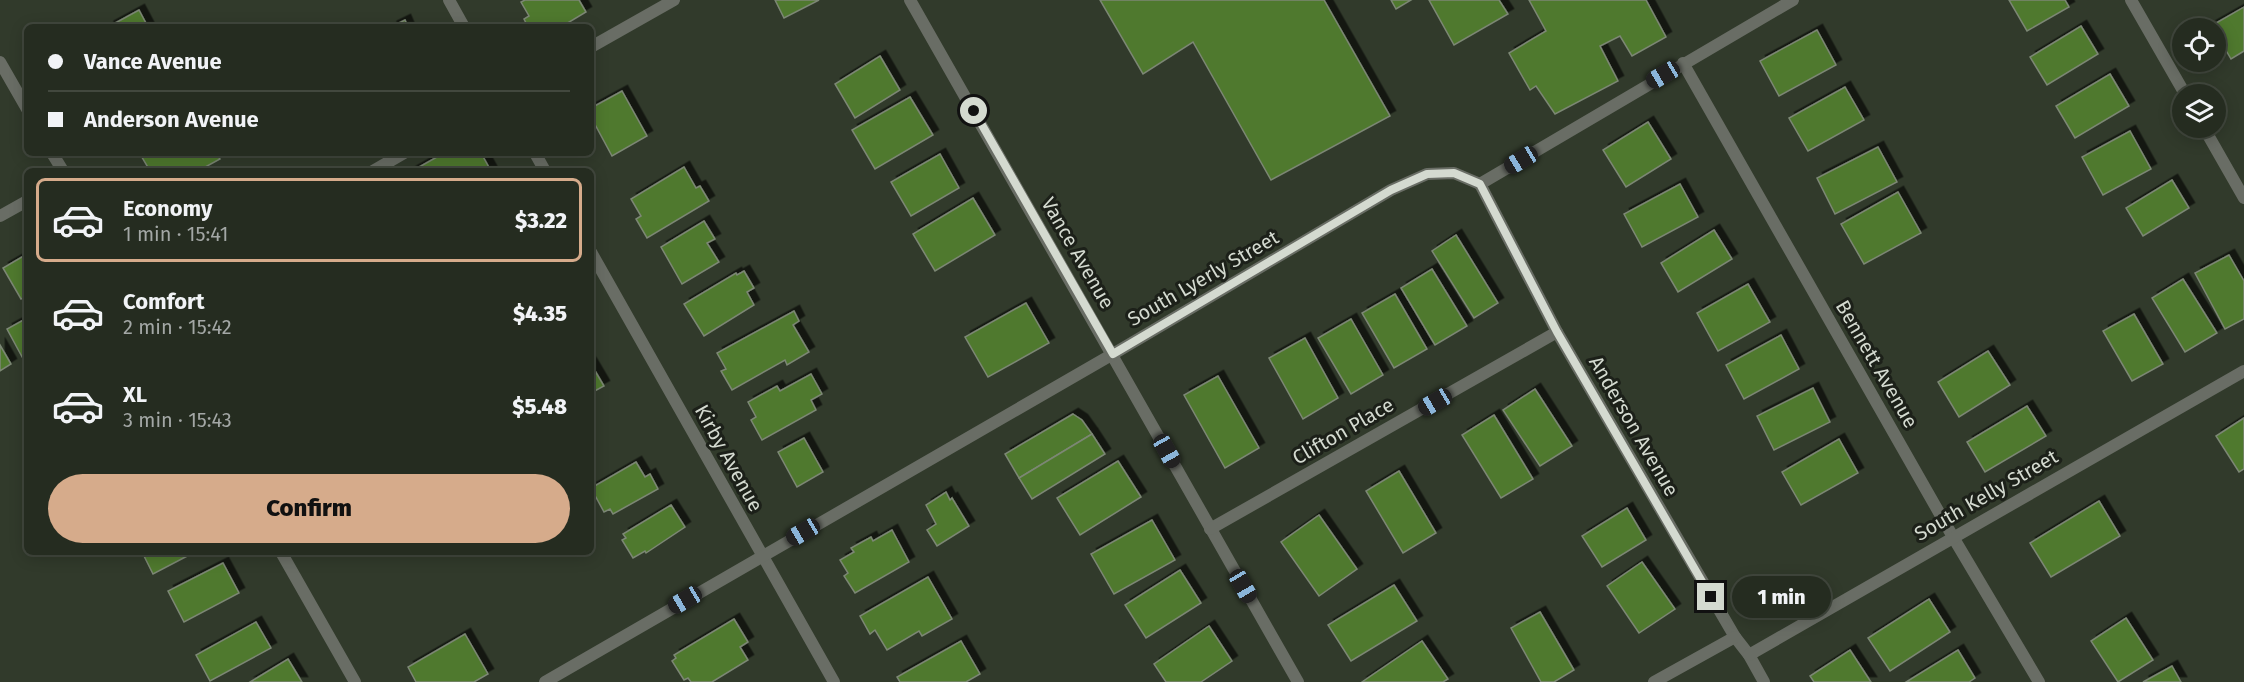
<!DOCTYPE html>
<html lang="en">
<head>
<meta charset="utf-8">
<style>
	body { margin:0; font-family:"Fira Sans",sans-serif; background:#2d3429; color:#f1f3f6; height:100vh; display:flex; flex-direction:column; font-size:22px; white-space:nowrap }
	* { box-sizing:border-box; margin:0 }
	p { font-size:20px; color:#a3a7a5 }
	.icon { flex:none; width:33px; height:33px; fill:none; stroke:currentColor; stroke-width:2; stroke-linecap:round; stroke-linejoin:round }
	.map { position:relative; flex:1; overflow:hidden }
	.side { position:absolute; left:24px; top:168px; width:570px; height:387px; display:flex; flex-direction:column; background:#252c20; border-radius:9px; box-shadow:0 3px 15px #0003,0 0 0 2px #42483e }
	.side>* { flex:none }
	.top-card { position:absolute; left:24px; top:24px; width:570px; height:132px; border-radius:9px; box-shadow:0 3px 15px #0003,0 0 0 2px #42483e; display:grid; align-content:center; height:132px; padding:0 24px; background:#252c20 }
	.tools { position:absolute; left:2172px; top:18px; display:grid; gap:12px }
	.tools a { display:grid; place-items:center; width:54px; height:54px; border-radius:50%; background:#252c20; box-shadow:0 3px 15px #0003,0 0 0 2px #42483e; font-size:30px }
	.end { position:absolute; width:27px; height:27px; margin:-14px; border:8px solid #d4dad0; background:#111; box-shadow:0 0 0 3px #111 }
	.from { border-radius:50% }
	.bubble { position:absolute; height:42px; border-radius:21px; background:#252c20; box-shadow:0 3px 15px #0003,0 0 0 2px #42483e; font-size:20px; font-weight:800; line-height:42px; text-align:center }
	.car { position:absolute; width:18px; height:36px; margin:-18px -9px; border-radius:8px; box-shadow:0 0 4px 2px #0007; background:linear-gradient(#222 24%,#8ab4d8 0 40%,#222 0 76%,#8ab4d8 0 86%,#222 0) }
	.top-card b { display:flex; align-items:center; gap:21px; height:57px; font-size:22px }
	.top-card b+b { border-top:2px solid #42483e }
	.top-card i { width:15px; height:15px; background:#f1f3f6 }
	ul { padding:10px 0 0; list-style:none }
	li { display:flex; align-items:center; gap:18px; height:84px; margin:0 12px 9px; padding:0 12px; border:3px solid transparent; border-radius:9px }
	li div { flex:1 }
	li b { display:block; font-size:22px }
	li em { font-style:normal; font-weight:800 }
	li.current { border-color:#d6ab8b }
	li>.icon { width:54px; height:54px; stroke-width:1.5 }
	.cta { display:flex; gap:12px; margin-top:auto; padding:12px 24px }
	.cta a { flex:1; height:69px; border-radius:36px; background:#d6ab8b; color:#111; font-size:24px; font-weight:800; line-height:69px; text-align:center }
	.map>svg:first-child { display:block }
</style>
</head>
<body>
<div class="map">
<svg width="2244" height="682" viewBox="0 0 2244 682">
	<defs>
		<filter id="shadow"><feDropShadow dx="5.5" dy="-5.5" stdDeviation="0" flood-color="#0009"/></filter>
	</defs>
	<rect width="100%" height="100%" fill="#313a2b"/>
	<g fill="#50792f" stroke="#7c8774" stroke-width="1.5" filter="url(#shadow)">
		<polygon points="525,0 579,0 586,12 561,27 528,27 524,19 529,16 521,2"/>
		<polygon points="775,0 819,0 784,18"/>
		<polygon points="1100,0 1324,0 1390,116 1271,180 1193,42 1143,74"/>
		<polygon points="1391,0 1411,0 1396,9"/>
		<polygon points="1429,0 1499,0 1508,14 1454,45"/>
		<polygon points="1529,0 1646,0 1666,37 1632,56 1620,36 1600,46 1618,81 1555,114 1536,86 1530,90 1509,53 1546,31"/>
		<polygon points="2009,0 2065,0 2069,7 2027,31"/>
		<polygon points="2244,7 2244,51 2231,59 2216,33 2216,28 2211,26"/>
		<polygon points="139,10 148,27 108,27"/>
		<polygon points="405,20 408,27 391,27"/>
		<polygon points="2081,26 2098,54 2047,85 2030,57"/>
		<polygon points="1817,30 1836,65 1779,96 1760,61"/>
		<polygon points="880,56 900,90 855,118 835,84"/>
		<polygon points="2110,74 2129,106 2075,138 2056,106"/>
		<polygon points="1845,87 1864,120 1808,151 1789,118"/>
		<polygon points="622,91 647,136 612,156 591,117 591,108"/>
		<polygon points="910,97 933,135 875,169 852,130"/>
		<polygon points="1648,122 1671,159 1626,187 1603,150"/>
		<polygon points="2130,131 2151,169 2103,195 2082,157"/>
		<polygon points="1878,147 1897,182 1835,214 1817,178"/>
		<polygon points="143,153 216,153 220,159 198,171 150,171 140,154"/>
		<polygon points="444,153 481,153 491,171 412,171"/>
		<polygon points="940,154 959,188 911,216 891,182"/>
		<polygon points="684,167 696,188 700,186 709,201 647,238 636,219 641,216 631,199"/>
		<polygon points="2172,180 2189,208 2143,236 2126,208"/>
		<polygon points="1680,184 1698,217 1642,247 1624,214"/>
		<polygon points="1898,192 1921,233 1864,264 1841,224"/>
		<polygon points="973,198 995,235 935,271 913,234"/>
		<polygon points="704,221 715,239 707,243 719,262 682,284 661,247"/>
		<polygon points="1714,230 1732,259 1678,292 1661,263"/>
		<polygon points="1456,235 1498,303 1474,318 1432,251"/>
		<polygon points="27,254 27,296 21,299 3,268"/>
		<polygon points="2229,255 2244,281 2244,319 2225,329 2195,273"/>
		<polygon points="1432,269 1467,326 1435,345 1401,288"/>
		<polygon points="744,271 754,288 747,292 754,305 704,336 684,304 736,273 737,275"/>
		<polygon points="2183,279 2217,333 2185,352 2152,298"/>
		<polygon points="1748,284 1770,322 1718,351 1697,313"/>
		<polygon points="1395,294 1427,349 1394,368 1362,313"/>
		<polygon points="1026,303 1049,343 988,377 965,337"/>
		<polygon points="794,311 799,321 793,325 809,352 787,365 785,360 732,390 721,371 726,369 717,353"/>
		<polygon points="2134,314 2163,364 2132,381 2103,331"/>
		<polygon points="27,318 27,366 7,329"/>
		<polygon points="1351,319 1383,375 1351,394 1318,338"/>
		<polygon points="1781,335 1799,369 1744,399 1726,365"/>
		<polygon points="1305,338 1338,398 1303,419 1269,358"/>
		<polygon points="0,345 11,364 0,371"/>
		<polygon points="1988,351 2010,385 1959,417 1938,382"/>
		<polygon points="591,364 604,386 591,393"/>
		<polygon points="811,374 822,394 811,400 816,410 762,440 751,420 756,417 748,402 777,386 780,391"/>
		<polygon points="1218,376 1259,448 1225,468 1184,395"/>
		<polygon points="1813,388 1830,422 1774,450 1757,416"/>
		<polygon points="1535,389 1572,446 1540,466 1503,410"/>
		<polygon points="2027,406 2046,436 1985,472 1967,442"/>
		<polygon points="1073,414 1082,420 1092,434 1019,478 1005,454"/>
		<polygon points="1494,415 1533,479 1501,498 1462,435"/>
		<polygon points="2244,418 2244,469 2239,472 2216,436"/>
		<polygon points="1092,434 1105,454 1032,499 1019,478"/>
		<polygon points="804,438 823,472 797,487 778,452"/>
		<polygon points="1839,439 1858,473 1801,505 1782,472"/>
		<polygon points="1118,461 1141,497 1080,535 1057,498"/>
		<polygon points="636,462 645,477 650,474 658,489 613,514 610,509 604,512 591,488"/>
		<polygon points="1399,471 1436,533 1403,553 1366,491"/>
		<polygon points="946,492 950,500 952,498 969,526 937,546 927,530 936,524 926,505"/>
		<polygon points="2099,501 2120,536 2051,577 2030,543"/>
		<polygon points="671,505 685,527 646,553 645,551 633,558 622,540 626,538 623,534"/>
		<polygon points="1627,508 1646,540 1602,567 1582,536"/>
		<polygon points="1319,515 1357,569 1319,596 1281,542"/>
		<polygon points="1152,520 1175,560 1114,594 1091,554"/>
		<polygon points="892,530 909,562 855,593 844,576 848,573 840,560 854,552 851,548 871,537 873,541"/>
		<polygon points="142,552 195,552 153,574"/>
		<polygon points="1642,562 1675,609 1639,633 1607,586"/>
		<polygon points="223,563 239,593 184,622 168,591"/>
		<polygon points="1180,570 1201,603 1146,638 1125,605"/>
		<polygon points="928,577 952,619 922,636 919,631 887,650 875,630 870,634 860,616"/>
		<polygon points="1394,585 1417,621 1351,661 1328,625"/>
		<polygon points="1929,599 1950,632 1890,671 1868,638"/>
		<polygon points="1540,612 1574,670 1554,682 1541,682 1511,628"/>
		<polygon points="2126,618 2153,660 2118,682 2091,641"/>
		<polygon points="734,619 748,642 740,647 748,660 712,682 691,682 688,678 684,680 672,661 676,658 674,655"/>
		<polygon points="256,622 271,648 210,681 196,655"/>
		<polygon points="1209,626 1232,661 1201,682 1166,682 1154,664"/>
		<polygon points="465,634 488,674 474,682 416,682 408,667"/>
		<polygon points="961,641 980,674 966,682 900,682 897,677"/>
		<polygon points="1422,641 1448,679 1443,682 1362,682"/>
		<polygon points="1850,650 1871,682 1814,682 1810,676"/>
		<polygon points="1958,650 1975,678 1969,682 1906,682"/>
		<polygon points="288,659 302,682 250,682"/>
		<polygon points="2172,666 2181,682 2143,682"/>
	</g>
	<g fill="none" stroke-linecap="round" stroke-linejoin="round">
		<g stroke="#696d65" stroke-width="12">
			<polyline points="449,0 464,27"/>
			<polyline points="910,0 1298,682"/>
			<polyline points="2131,0 2185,94"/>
			<polyline points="591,47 674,0"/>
			<polyline points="0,62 27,109"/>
			<polyline points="1683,63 1953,537 2039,682"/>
			<polyline points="2204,128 2244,198"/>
			<polyline points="52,153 63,171"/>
			<polyline points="535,153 545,171"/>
			<polyline points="373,171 404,153"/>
			<polyline points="1480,184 1557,332 1735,637 1749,655 1764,682"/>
			<polyline points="0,216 27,201"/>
			<polyline points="591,252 834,682"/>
			<polyline points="1210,529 1557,332"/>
			<polyline points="281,552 355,682"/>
			<polyline points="1749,655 2244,371"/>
			<polyline points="545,682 1113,354 1391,190 1427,174 1454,173 1480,184 1793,0"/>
			<polyline points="1654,682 1735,637"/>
		</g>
	</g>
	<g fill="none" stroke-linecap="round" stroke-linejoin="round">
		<polyline stroke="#d4dad0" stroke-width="8" points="974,111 1113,354 1391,190 1427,174 1454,173 1480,184 1557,332 1711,597"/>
	</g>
	<g text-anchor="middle" stroke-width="6" stroke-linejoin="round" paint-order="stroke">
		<g font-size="20" fill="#d4dad0" stroke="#1c2019">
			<text transform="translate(1078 253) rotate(60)" y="7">Vance Avenue</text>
			<text transform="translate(1203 278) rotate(-30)" y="7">South Lyerly Street</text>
			<text transform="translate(1877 364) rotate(60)" y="7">Bennett Avenue</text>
			<text transform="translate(1634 426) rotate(60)" y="7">Anderson Avenue</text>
			<text transform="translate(1343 431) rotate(-30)" y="7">Clifton Place</text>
			<text transform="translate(729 458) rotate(61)" y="7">Kirby Avenue</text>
			<text transform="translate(1986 495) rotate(-30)" y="7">South Kelly Street</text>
		</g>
	</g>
</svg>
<div class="tools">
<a><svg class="icon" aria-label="locate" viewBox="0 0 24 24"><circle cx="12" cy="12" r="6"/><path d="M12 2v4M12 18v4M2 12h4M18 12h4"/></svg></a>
<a><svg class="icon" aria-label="layers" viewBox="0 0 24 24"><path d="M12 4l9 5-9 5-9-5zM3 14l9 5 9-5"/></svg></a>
</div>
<i class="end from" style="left:974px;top:111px"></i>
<i class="end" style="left:1711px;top:597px"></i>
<div class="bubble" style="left:1732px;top:576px;width:99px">1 min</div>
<i class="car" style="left:1663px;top:75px;rotate:240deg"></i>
<i class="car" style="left:1521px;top:160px;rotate:239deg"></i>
<i class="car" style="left:1435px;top:402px;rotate:240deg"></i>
<i class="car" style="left:1167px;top:451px;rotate:151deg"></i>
<i class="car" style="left:803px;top:532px;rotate:240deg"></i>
<i class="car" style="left:1243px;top:586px;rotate:150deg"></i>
<i class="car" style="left:685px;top:600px;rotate:240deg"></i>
<div class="top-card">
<b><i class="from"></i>Vance Avenue</b>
<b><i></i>Anderson Avenue</b>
</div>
<section class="side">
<ul>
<li class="current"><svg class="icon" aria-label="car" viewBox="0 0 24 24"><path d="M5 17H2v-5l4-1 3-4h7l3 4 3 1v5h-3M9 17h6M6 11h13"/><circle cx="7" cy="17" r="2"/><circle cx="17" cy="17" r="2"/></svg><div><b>Economy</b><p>1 min · 15:41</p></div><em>$3.22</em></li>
<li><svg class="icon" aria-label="car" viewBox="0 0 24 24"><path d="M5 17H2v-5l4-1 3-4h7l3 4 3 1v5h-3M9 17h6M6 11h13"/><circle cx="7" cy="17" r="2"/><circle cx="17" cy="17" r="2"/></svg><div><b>Comfort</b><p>2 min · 15:42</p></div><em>$4.35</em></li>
<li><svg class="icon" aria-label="car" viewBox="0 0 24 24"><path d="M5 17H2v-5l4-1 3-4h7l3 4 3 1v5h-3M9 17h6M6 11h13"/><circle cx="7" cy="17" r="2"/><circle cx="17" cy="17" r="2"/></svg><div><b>XL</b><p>3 min · 15:43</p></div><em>$5.48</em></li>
</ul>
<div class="cta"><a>Confirm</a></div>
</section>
</div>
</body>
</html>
